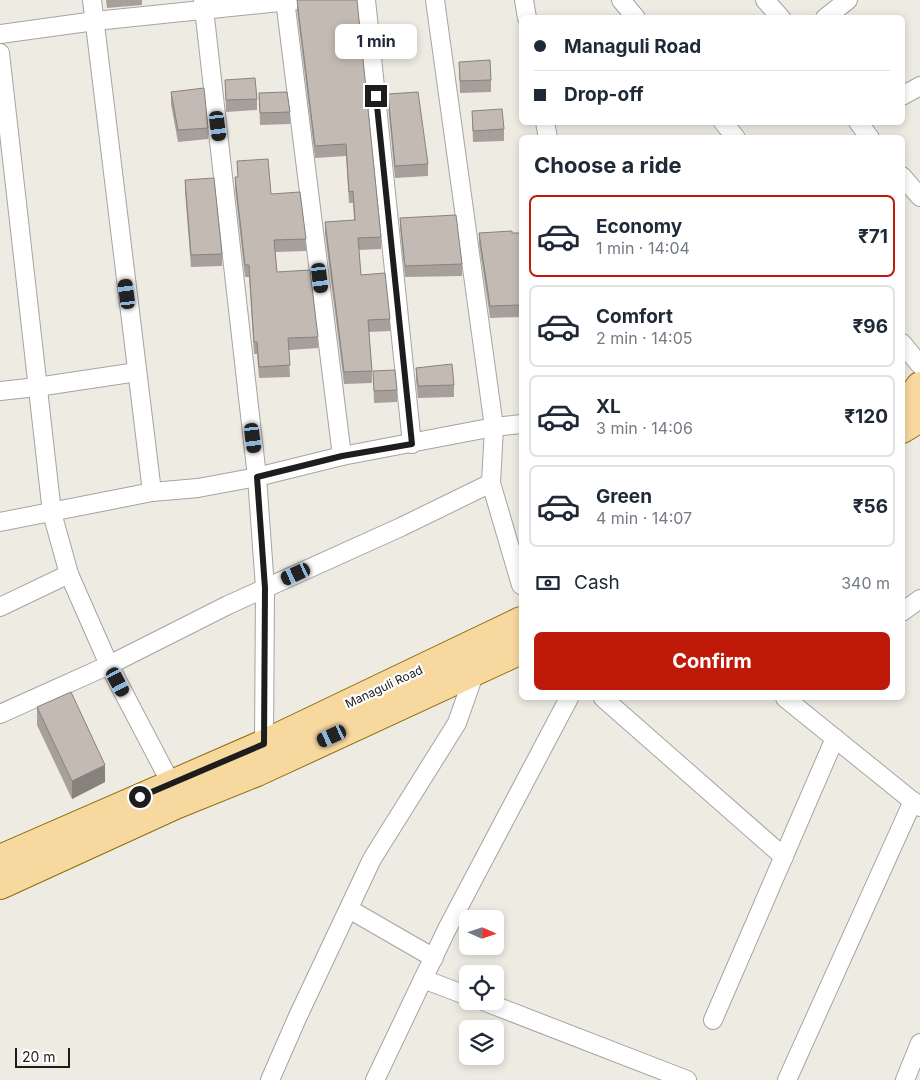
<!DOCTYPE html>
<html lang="en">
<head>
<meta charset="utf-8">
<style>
	body { margin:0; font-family:Inter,sans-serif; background:#f2f2f3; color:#1f2937; height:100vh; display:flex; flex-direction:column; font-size:19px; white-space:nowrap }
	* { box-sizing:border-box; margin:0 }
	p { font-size:16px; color:#747a83 }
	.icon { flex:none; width:28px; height:28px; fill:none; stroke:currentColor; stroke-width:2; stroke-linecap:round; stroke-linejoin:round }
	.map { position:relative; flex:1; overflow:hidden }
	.drawer { position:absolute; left:519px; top:135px; width:386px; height:565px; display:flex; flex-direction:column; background:#fff; border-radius:8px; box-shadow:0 2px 8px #0003 }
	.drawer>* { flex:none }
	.guide { position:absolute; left:519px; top:15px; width:386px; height:110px; border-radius:8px; box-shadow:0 2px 8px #0003; display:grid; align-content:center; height:110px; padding:0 15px; background:#fff }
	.needle { width:32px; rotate:93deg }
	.controls { position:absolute; left:459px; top:910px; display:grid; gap:10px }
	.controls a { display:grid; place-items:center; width:45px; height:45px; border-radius:8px; background:#fff; box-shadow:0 2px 8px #0003; font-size:25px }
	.scale { position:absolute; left:15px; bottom:12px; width:55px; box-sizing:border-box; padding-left:5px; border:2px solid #1d1d1d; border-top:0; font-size:14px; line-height:18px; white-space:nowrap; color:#1d1d1d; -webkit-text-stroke:4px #fff; paint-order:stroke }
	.end { position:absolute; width:22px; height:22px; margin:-11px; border:6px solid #1d1d1d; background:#fff; box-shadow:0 0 0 2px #fff }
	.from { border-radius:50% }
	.bubble { position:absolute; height:35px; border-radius:8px; background:#fff; box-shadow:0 2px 8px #0003; font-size:16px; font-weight:700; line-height:35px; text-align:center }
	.car { position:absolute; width:15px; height:30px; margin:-15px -8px; border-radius:6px; box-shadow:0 0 4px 1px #0007; background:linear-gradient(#222 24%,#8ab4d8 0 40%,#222 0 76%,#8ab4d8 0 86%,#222 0) }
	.guide b { display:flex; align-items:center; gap:18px; height:48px; font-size:19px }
	.guide b+b { border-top:1px solid #e0e1e3 }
	.guide i { width:12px; height:12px; background:#1f2937 }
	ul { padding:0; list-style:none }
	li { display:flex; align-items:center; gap:15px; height:82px; margin:0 10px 8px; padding:0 5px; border:2px solid #e0e1e3; border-radius:8px }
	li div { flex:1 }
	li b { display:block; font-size:19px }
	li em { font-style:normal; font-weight:700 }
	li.active { border-color:#bf190a }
	li>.icon { width:45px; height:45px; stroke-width:1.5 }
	h2 { padding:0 15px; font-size:22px; line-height:60px }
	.pay { display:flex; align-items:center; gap:12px; height:55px; padding:0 15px; font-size:19px }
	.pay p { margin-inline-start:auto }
	.button { display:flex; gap:10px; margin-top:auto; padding:10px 15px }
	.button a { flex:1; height:58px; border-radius:8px; background:#bf190a; color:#fff; font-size:20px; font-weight:700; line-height:58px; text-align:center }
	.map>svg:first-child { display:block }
</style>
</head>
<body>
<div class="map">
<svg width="920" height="1080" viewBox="0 0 920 1080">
	<rect width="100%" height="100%" fill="#eeebe3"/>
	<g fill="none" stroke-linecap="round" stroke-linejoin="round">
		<defs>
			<g id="minor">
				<polyline points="92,0 152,492"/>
				<polyline points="203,0 257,477 265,588 264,744"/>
				<polyline points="285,0 342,456"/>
				<polyline points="366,0 412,444"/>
				<polyline points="435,0 494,427 491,483 521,585"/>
				<polyline points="524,0 527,18"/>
				<polyline points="621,0 636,18"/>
				<polyline points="765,0 781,18"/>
				<polyline points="825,18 848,0"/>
				<polyline points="0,34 95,21 299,0"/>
				<polyline points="0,53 52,513 69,574 109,665 176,793"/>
				<polyline points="902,96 920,86"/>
				<polyline points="545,122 548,138"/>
				<polyline points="723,122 736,138"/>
				<polyline points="858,122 870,138"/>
				<polyline points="902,176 920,197"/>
				<polyline points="902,343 920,365"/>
				<polyline points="0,391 37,387 137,372"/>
				<polyline points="0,522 152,492 198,488 257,477 342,456 494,427 521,424"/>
				<polyline points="0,607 69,574"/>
				<polyline points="902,612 920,599"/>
				<polyline points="603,698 784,857"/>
				<polyline points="785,698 920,807"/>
				<polyline points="0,714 109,665 228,605 401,527 491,483"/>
				<polyline points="349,909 434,958"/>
				<polyline points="423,979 468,996"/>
				<polyline points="483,1001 687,1080"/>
				<polyline points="713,1020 835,738"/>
				<polyline points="270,1080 298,1016 372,859 457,723 476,669"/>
				<polyline points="375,1080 447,929 569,698"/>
				<polyline points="787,1080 913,801"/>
				<polyline points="905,1080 920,1043"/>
			</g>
			<g id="primary">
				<polyline points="902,400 915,393 920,386"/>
				<polyline points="902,429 920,418"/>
				<polyline points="0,859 264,744 521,621"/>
				<polyline points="0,885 175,805 257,772 521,650"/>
			</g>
		</defs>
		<use href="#minor" stroke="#a4a4a4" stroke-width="20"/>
		<use href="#primary" stroke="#8e6c08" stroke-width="30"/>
		<use href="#minor" stroke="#fff" stroke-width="18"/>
		<use href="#primary" stroke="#f7d89f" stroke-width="28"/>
	</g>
	<g fill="#a7a09a">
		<polygon points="106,0 142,0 142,5 107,8"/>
		<polygon points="297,0 381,237 381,249 359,250 361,275 390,319 390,331 369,332 372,371 372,383 344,384 325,234 325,222 354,220 353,203 349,203 346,156 315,158 297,11"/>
		<polygon points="459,62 491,80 491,92 460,93"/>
		<polygon points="225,80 257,99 257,110 226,112"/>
		<polygon points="171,92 208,128 208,139 178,142 171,104"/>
		<polygon points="259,93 290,112 290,124 260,125"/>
		<polygon points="388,94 428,164 428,176 395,178 388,106"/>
		<polygon points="472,111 504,129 504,141 473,142"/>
		<polygon points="237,161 271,194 306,239 306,251 275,252 277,272 318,337 318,348 289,350 290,377 259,378 257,354 254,354 249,277 245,277 235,189 235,177 238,177"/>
		<polygon points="185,180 222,254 222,266 191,267 185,192"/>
		<polygon points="400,218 462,264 462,276 405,277 400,229"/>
		<polygon points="479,233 521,233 521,317 490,318 479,244"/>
		<polygon points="416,368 454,385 454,397 418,398 416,380"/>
		<polygon points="373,371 397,390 397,402 374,403"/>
		<polygon points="37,707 105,782 72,799 37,725"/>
	</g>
	<polygon fill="#88827d" points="105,765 105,782 72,799 72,781"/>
	<g fill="#c2bab3" stroke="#88827d">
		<polygon points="297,0 357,0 381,237 358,238 361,275 385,273 390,319 368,320 372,371 344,372 325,222 355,220 353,191 349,192 346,144 315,146"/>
		<polygon points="490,60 491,80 460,81 459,62"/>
		<polygon points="255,78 257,99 226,100 225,80"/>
		<polygon points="204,88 208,128 178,130 171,92"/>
		<polygon points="287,92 290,112 260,113 259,93"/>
		<polygon points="418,92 428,164 395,166 388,94"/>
		<polygon points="502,109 504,129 473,131 472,111"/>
		<polygon points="268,159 271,194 300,192 306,239 274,240 277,272 310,270 318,337 288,338 290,365 259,367 257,342 254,342 249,265 245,265 235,177 238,177 237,161"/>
		<polygon points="214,178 222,254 191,255 185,180"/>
		<polygon points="456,215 462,264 405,266 400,218"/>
		<polygon points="512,231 512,233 521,233 521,305 490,306 479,233"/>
		<polygon points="452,364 454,385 418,386 416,368"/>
		<polygon points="395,370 397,390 374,391 373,371"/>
		<polygon points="71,692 105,765 72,781 37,707"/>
	</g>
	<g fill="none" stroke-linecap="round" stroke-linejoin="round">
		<polyline stroke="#1d1d1d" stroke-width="6" points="140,797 264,744 265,588 257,477 342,456 412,444 376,96"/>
	</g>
	<g text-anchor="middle" stroke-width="4.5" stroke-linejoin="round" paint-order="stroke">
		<g font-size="12" fill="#1d1d1d" stroke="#fff">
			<text transform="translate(384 687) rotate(-25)" y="4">Managuli Road</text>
		</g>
	</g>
</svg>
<div class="controls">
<a><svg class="needle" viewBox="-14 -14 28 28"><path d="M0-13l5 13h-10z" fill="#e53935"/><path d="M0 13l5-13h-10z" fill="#747a83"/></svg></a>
<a><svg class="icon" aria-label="locate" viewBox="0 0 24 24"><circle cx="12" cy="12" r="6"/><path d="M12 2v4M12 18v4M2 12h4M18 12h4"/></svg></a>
<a><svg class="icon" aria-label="layers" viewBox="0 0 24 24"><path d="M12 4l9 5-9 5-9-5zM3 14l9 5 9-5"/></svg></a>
</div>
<div class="scale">20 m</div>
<i class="end from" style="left:140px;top:797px"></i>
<i class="end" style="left:376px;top:96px"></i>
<div class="bubble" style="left:335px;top:24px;width:82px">1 min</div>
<i class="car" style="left:218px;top:126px;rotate:173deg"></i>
<i class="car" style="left:320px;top:278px;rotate:173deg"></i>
<i class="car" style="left:127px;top:294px;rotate:353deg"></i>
<i class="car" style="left:253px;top:438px;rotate:173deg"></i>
<i class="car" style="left:296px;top:574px;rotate:245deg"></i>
<i class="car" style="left:118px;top:682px;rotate:152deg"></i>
<i class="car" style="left:332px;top:736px;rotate:245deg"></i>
<div class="guide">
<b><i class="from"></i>Managuli Road</b>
<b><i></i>Drop-off</b>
</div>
<section class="drawer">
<h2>Choose a ride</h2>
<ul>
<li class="active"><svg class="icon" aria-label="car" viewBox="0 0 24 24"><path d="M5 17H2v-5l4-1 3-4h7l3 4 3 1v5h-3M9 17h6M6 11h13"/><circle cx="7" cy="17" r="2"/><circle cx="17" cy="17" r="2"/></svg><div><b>Economy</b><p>1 min · 14:04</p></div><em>₹71</em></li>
<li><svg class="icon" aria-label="car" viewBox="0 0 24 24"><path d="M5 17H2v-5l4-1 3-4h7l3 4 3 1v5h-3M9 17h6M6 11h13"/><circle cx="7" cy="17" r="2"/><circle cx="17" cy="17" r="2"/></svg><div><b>Comfort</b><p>2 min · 14:05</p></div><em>₹96</em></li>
<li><svg class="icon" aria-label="car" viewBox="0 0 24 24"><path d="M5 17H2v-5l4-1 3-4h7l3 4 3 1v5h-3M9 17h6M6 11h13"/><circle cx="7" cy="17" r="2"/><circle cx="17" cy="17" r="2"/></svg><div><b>XL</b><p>3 min · 14:06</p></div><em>₹120</em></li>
<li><svg class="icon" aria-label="car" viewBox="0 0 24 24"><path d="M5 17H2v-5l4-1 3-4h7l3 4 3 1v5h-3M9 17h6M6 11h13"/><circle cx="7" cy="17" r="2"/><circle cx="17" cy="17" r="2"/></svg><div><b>Green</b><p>4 min · 14:07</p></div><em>₹56</em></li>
</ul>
<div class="pay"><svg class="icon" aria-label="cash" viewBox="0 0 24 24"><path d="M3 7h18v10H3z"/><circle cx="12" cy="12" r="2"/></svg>Cash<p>340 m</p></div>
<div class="button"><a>Confirm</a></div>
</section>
</div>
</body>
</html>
